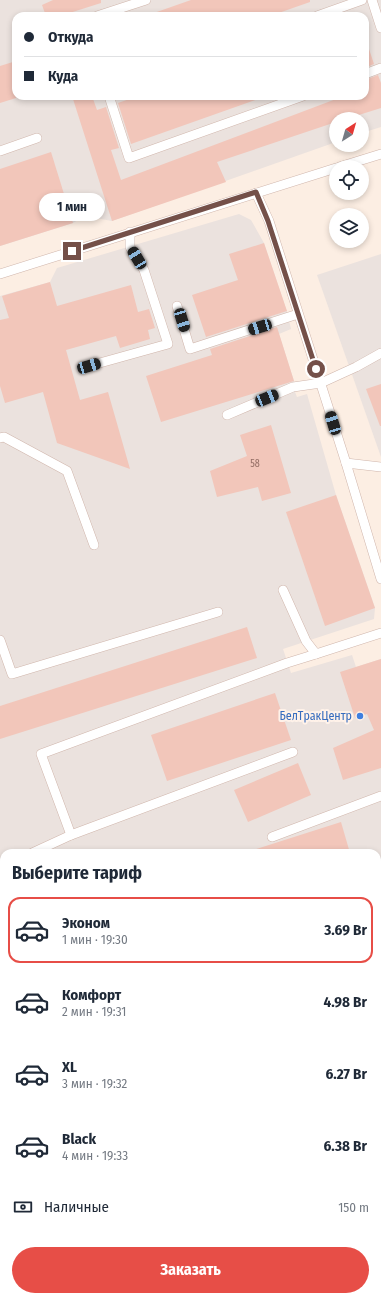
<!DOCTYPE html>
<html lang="ru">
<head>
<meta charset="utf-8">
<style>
	body { margin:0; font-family:"Fira Sans Condensed",sans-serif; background:#f2f2f3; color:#1f2937; height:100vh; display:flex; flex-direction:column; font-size:15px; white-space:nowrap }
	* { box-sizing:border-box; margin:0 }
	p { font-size:13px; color:#747a83 }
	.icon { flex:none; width:22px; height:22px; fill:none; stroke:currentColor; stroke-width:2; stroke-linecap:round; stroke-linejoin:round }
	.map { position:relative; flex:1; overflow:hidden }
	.sheet { position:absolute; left:0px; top:849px; width:381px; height:452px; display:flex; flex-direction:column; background:#fff; border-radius:12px 12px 0 0; box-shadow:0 2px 6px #0003 }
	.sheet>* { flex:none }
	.top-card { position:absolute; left:12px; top:12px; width:357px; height:88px; border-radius:12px; box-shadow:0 2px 6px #0003; display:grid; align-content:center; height:88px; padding:0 12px; background:#fff }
	.needle { width:26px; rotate:37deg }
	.controls { position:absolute; left:329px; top:112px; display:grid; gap:8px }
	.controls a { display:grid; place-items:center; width:40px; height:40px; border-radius:50%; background:#fff; box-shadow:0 2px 6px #0003; font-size:20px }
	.end { position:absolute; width:18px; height:18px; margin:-9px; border:5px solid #745049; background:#fff; box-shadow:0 0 0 2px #fff }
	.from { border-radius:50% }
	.bubble { position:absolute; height:28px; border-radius:14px; background:#fff; box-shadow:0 2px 6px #0003; font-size:13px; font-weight:700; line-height:28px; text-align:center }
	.car { position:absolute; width:12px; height:24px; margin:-12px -6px; border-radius:5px; box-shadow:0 0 3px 1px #0007; background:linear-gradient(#222 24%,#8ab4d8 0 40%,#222 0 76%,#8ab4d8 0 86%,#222 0) }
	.top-card b { display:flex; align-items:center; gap:14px; height:38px; font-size:15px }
	.top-card b+b { border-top:1px solid #e0e1e3 }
	.top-card i { width:10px; height:10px; background:#1f2937 }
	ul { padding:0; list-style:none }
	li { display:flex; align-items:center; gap:12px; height:66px; margin:0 8px 6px; padding:0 4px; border:2px solid transparent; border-radius:12px }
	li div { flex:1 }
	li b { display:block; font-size:15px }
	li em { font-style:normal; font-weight:700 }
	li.active { border-color:#e74e47 }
	li>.icon { width:36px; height:36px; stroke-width:1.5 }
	h2 { padding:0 12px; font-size:18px; line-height:48px }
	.pay { display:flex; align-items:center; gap:10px; height:44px; padding:0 12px; font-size:15px }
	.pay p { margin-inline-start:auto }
	.primary-button { display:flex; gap:8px; margin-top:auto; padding:8px 12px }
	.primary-button a { flex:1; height:46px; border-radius:24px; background:#e74e47; color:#fff; font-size:16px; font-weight:700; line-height:46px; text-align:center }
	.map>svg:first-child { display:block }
</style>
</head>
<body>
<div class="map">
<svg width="381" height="1301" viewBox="0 0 381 1301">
	<rect width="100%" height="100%" fill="#fceee3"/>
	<polygon fill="#f4ded1" points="381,1047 381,1301 0,1301 0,1074 4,1078 4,1297 377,1297 377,1049"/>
	<g fill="#ebe2de" fill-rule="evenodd">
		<path d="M0 0H381V127L362 133V119H336V142L112 221 85 216 73 223 0 246ZM16 16H365V96H16Z"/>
		<polygon points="239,214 251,220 264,243 287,312 291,329 279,334 294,381 293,387 297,397 307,394 336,495 375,608 374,619 283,649 291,673 352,655 356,667 381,659 381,1008 377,1010 377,853 4,853 4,1046 0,1042 0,296 50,282 57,268"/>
		<polygon points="381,254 381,457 317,275"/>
	</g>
	<g fill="#f2c6ba">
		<polygon points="53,0 101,0 101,3 60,16 46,16 42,5"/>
		<polygon points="191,0 310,0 310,2 270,16 151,16 151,14"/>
		<polygon points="365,43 367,43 374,64 365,68"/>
		<polygon points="16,61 16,98 0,103 0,66"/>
		<polygon points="378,75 381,83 381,108 346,119 336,119 336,122 217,162 226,182 112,221 72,96 92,96 97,110 106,107 119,148 111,150 121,180 344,96 365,96 365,80"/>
		<polygon points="138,96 261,96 261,98 131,144 118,103"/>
		<polygon points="51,152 73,223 0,246 0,169"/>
		<polygon points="264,243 287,311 206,337 192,295 238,280 229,254"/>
		<polygon points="50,282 57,306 131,285 138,312 149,309 155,328 148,330 150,339 120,348 116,336 66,350 80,400 108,392 130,469 57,443 43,392 5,403 0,386 0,320 9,318 2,296"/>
		<polygon points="277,327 294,381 161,422 146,376 212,355 210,349"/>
		<polygon points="381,384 381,426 380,426 366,389"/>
		<polygon points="271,425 291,493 262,501 258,487 217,497 210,471 247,456 240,435"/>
		<polygon points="336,495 375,608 325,626 286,512"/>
		<polygon points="247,627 257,658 0,739 0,706"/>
		<polygon points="381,659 381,768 343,780 333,748 374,730 367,714 355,718 340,672"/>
		<polygon points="275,693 291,740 167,781 151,735"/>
		<polygon points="298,763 311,795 248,822 234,790"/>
		<polygon points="341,822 350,853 254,853 253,850"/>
	</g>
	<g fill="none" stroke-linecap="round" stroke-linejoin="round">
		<defs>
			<g id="service">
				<polyline points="372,0 381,28"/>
				<polyline points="97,16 146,0"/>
				<polyline points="317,16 362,0"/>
				<polyline points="365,74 381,68"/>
				<polyline points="109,96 129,158 303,96"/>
				<polyline points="0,151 37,138"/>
				<polyline points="339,167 381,154"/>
				<polyline points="256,193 269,221 346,463 381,579"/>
				<polyline points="0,274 336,168"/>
				<polyline points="177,306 190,349 298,314"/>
				<polyline points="89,366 168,344 144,270 130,247 130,232"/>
				<polyline points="227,415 293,387 321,383 356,367 381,353"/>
				<polyline points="0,438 4,437 67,471 94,545"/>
				<polyline points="346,463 381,467"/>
				<polyline points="283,590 306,641 316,654 381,633"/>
				<polyline points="0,640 12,674 218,612"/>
				<polyline points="293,752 71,835 41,754 287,663 316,654"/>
				<polyline points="272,837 381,796"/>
				<polyline points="32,853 71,835"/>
				<polyline points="377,1098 381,1108"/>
				<polyline points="377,1256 381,1254"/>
				<polyline points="269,1301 279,1297"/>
			</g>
			<g id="minor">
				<polyline points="0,1059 4,1062"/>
				<polyline points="154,1297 156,1301"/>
			</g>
			<g id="tertiary">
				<polyline points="377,1037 381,1036"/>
				<polyline points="0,1183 4,1181"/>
			</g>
		</defs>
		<use href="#service" stroke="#d0b6ac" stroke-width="10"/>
		<use href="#minor" stroke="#d0b6ac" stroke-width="18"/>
		<use href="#tertiary" stroke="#d0b6ac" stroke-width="22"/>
		<use href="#service" stroke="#fff" stroke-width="9"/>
		<use href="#minor" stroke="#fff" stroke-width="17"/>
		<use href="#tertiary" stroke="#fff" stroke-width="21"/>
	</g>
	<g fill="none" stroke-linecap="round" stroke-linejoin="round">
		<polyline stroke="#745049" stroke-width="5" points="72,251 256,192 268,221 316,369"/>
	</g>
	<circle fill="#3f7fe0" stroke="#fff2e9" stroke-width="1.5" cx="360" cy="716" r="4"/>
	<g text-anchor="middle" stroke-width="4" stroke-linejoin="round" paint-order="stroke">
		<g font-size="10" fill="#946e65">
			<text x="255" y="467">58</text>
		</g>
		<g font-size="12" fill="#366cbe" stroke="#fff2e9" text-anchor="end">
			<text x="352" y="720">БелТракЦентр</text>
		</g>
	</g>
</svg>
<div class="controls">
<a><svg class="needle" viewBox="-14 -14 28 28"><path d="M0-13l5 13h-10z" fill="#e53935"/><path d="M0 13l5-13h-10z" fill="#747a83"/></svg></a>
<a><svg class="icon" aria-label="locate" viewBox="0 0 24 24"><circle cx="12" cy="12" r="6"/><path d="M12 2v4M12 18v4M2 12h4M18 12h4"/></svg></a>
<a><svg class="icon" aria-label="layers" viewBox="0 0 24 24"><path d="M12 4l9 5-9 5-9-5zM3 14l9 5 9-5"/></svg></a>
</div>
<i class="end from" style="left:316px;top:369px"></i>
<i class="end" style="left:72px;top:251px"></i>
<div class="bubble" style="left:39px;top:193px;width:66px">1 мин</div>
<i class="car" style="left:137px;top:258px;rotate:329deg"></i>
<i class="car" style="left:182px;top:320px;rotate:163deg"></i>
<i class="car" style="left:260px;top:327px;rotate:253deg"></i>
<i class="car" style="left:89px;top:366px;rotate:74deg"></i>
<i class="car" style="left:267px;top:398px;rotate:68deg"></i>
<i class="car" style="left:333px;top:423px;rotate:343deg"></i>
<div class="top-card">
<b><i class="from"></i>Откуда</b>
<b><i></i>Куда</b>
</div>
<section class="sheet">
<h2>Выберите тариф</h2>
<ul>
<li class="active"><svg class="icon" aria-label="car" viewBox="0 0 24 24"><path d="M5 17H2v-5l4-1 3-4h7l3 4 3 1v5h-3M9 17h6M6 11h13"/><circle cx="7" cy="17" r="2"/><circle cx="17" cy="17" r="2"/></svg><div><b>Эконом</b><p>1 мин · 19:30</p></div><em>3.69 Br</em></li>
<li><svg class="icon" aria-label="car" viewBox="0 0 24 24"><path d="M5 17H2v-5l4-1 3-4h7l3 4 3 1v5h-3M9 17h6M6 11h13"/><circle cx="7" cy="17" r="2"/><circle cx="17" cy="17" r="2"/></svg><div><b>Комфорт</b><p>2 мин · 19:31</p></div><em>4.98 Br</em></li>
<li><svg class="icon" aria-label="car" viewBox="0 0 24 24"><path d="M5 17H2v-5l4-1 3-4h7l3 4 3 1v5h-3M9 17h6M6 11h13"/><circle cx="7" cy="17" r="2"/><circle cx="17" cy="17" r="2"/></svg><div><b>XL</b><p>3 мин · 19:32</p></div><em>6.27 Br</em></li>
<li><svg class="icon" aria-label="car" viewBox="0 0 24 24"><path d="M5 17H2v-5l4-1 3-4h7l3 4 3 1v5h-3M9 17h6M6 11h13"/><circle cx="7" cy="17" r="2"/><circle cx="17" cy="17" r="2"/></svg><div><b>Black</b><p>4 мин · 19:33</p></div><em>6.38 Br</em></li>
</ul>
<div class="pay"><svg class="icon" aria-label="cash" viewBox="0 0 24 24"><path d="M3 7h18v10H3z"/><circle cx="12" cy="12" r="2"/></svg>Наличные<p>150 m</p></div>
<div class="primary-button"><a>Заказать</a></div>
</section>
</div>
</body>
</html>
